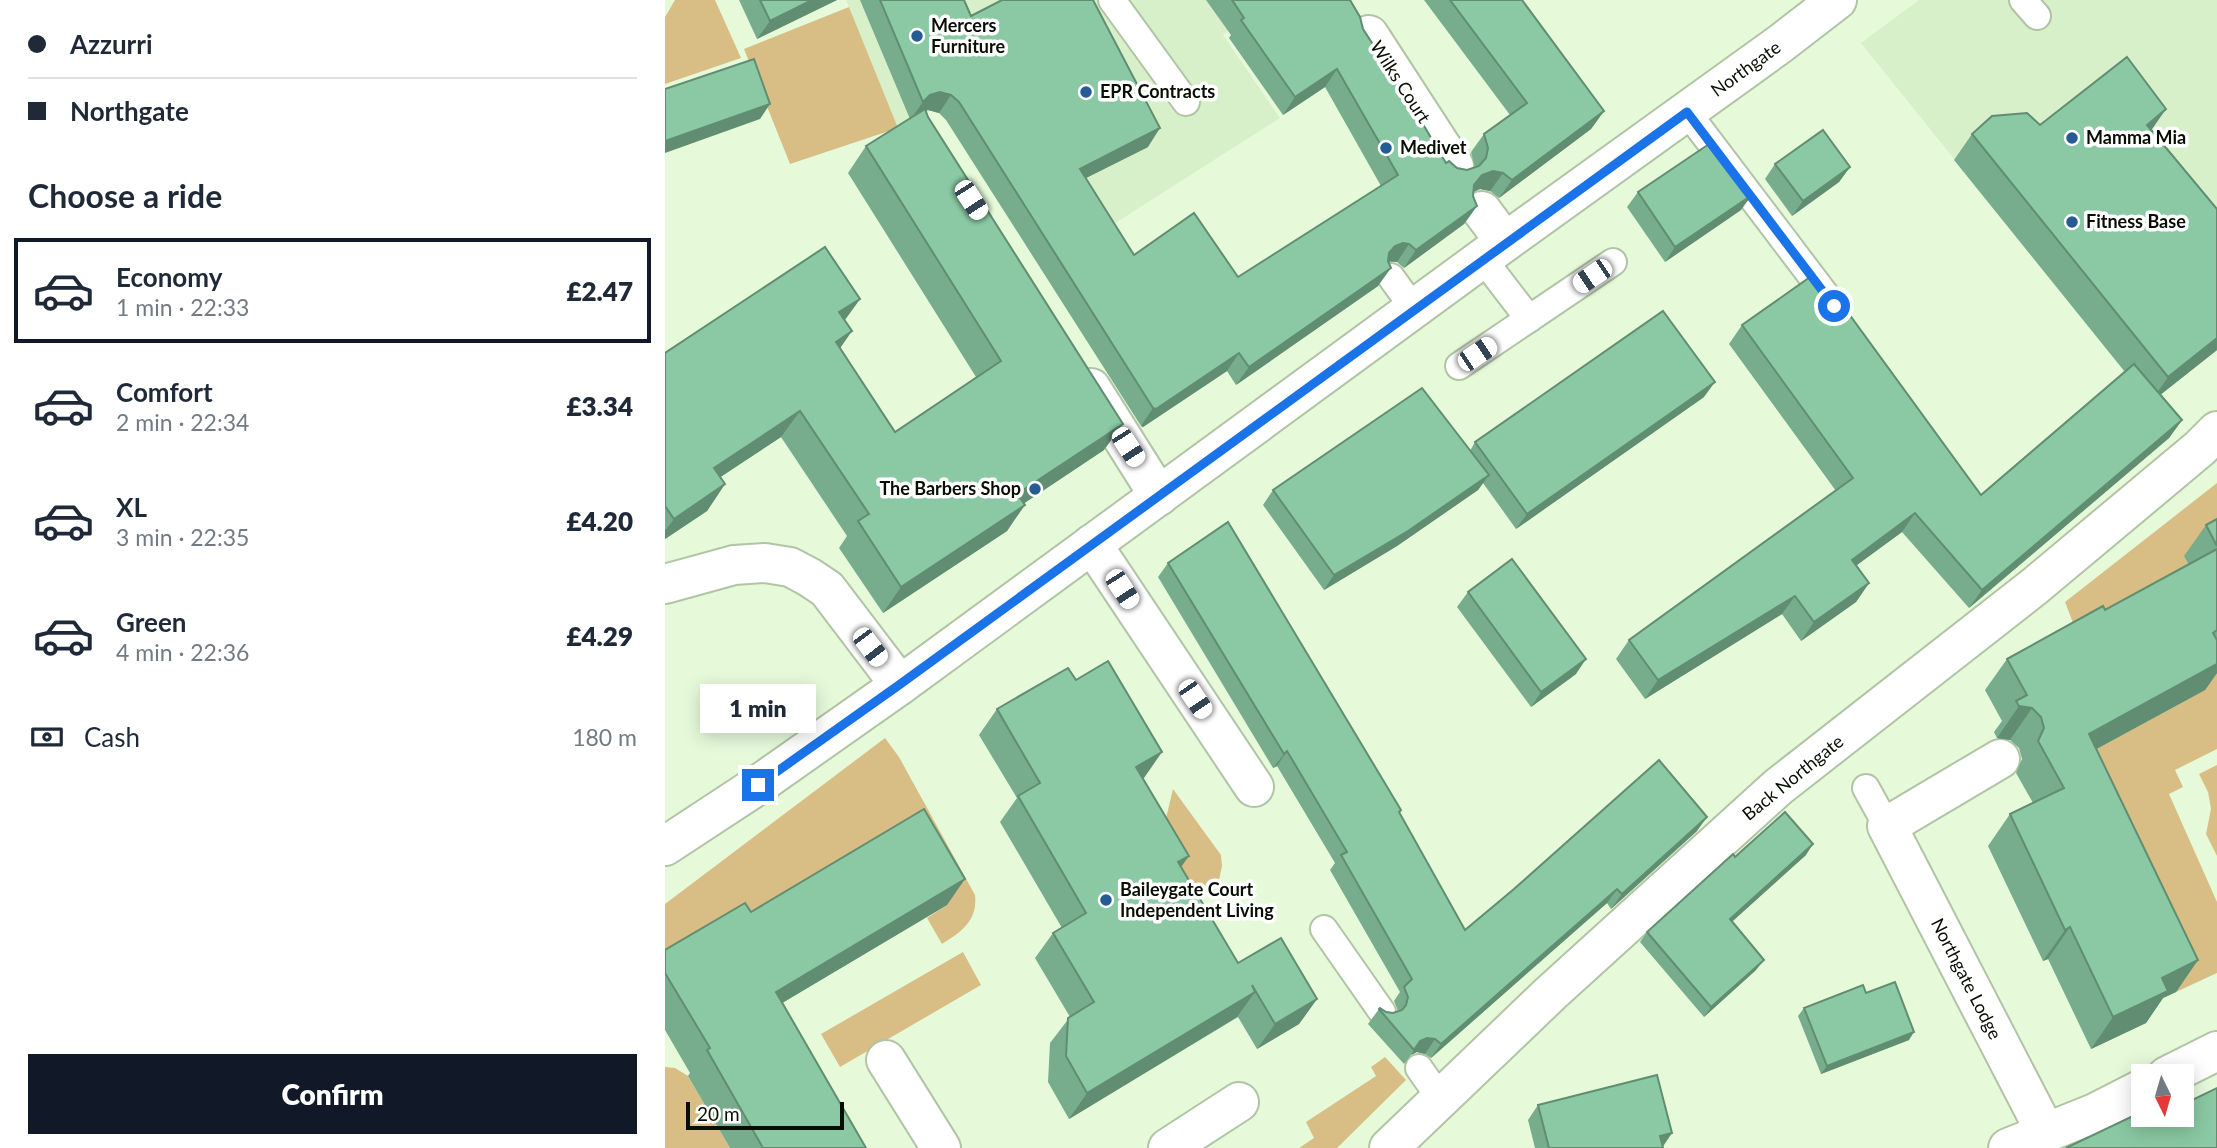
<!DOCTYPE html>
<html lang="en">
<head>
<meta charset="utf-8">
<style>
	body { margin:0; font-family:Lato,sans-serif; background:#f6f6f7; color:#1f2937; height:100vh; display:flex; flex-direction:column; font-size:26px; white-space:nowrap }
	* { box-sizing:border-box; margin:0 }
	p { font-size:23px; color:#747a83 }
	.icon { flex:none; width:38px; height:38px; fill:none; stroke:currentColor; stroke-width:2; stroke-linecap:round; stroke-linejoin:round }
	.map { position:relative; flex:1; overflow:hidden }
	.panel { display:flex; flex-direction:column; background:#fff; width:665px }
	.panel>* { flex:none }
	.guide { display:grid; align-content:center; height:154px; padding:0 28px; background:#fff }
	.needle { width:46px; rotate:175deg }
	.fabs { position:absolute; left:1466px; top:1064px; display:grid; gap:14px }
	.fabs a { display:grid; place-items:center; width:63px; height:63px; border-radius:0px; background:#fff; box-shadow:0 4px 18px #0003; font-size:35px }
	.scale { position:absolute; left:21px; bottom:18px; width:158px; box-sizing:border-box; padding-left:7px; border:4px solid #080e04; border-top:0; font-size:19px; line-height:24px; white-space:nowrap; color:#080e04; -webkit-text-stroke:5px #fff; paint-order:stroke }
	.end { position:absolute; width:32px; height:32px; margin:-16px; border:9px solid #1a73e8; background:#fff; box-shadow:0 0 0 4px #fff }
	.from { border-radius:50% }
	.bubble { position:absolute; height:49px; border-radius:0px; background:#fff; box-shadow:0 4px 18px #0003; font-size:23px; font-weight:800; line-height:49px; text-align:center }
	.car { position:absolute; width:21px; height:42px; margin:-21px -10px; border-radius:9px; box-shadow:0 0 5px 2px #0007; background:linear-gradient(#fff 24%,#345 0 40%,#fff 0 76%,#345 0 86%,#fff 0) }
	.guide b { display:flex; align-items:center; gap:24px; height:66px; font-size:26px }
	.guide b+b { border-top:2px solid #e0e1e3 }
	.guide i { width:18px; height:18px; background:#1f2937 }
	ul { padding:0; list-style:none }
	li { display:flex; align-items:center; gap:21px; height:105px; margin:0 14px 10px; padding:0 14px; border:4px solid transparent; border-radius:0px }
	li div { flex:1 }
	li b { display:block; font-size:26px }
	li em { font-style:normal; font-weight:800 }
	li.active { border-color:#111827 }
	li>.icon { width:63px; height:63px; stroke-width:1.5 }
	h2 { padding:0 28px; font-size:32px; line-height:84px }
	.pay { display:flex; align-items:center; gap:18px; height:77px; padding:0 28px; font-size:26px }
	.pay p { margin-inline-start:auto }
	.button { display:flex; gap:14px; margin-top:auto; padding:14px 28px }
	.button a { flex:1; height:80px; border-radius:0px; background:#111827; color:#fff; font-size:28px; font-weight:800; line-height:80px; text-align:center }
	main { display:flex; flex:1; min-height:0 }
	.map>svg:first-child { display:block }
</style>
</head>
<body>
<main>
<section class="panel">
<div class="guide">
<b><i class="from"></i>Azzurri</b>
<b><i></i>Northgate</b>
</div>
<h2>Choose a ride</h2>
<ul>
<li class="active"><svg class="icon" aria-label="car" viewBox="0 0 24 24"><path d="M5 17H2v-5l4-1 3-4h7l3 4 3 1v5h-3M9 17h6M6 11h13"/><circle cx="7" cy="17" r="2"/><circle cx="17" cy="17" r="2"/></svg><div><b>Economy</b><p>1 min · 22:33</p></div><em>£2.47</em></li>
<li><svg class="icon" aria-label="car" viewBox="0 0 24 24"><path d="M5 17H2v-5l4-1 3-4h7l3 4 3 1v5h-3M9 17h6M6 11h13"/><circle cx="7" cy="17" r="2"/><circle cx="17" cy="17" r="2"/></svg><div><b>Comfort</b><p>2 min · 22:34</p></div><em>£3.34</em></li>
<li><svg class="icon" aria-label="car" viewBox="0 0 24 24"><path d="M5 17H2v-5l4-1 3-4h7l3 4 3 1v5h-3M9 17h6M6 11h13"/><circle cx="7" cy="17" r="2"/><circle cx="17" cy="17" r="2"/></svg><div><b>XL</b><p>3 min · 22:35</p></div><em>£4.20</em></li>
<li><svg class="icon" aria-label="car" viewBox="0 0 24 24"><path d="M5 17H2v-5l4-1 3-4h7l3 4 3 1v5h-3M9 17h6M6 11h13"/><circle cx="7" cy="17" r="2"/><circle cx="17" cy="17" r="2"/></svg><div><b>Green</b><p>4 min · 22:36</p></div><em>£4.29</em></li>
</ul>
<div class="pay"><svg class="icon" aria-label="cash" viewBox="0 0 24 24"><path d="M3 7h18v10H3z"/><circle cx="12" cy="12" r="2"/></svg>Cash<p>180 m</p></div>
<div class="button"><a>Confirm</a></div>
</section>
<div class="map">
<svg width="1552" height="1148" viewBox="0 0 1552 1148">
	<rect width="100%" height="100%" fill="#e6fada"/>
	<g fill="#d7f0c9">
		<polygon points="181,0 606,0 558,35 615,118 441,229 343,70 233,128"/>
		<polygon points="1254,0 1552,0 1552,350 1485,403 1196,43"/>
	</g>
	<g fill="#d8be85">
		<polygon points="10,0 50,0 76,58 0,84 0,17"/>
		<polygon points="184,7 233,128 125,164 79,49"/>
		<polygon points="1552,483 1552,749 1510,770 1518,787 1504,794 1552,902 1552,973 1511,992 1360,788 1410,628 1400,602"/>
		<path d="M220 738 234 757 310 895C313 920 297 932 277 944L262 918 282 905 67 938 55 917 0 950V904Z"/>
		<polygon points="1552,765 1552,856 1541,834 1546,809 1543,792 1534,774"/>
		<polygon points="508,789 556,855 557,866 554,880 508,903 497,835"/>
		<polygon points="298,952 316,985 175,1067 156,1034"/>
		<polygon points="720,1057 741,1080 672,1148 634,1148 649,1138 641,1122 711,1076 706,1067"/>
		<polygon points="0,1067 10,1068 23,1076 65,1148 0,1148"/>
	</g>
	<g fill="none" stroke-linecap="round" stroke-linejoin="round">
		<defs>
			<g id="service">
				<polyline points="447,0 521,102"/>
				<polyline points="1358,0 1372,16"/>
				<polyline points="1022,112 1169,306"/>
				<polyline points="818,259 864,319"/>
				<polyline points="726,277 749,309"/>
				<polyline points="794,366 948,262"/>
				<polyline points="1201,788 1222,826"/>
				<polyline points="659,929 717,1012"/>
				<polyline points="754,1068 775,1098"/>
			</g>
			<g id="minor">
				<polyline points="704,35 789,166"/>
				<polyline points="817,211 840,242"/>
				<polyline points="426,388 494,496"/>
				<polyline points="427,544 589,787"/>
				<polyline points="0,584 69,565 100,563 125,567 144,577 162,589 235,685"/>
				<polyline points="1335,759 1222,826 1381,1133"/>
				<polyline points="221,1060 276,1148"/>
				<polyline points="1502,1076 1552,1051"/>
				<polyline points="503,1148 574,1102"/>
				<polyline points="724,1148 886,993 1113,787 1370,586 1535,448 1552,431"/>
				<polyline points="1343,1148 1430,1113 1479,1088"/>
			</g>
			<polyline id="tertiary" points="0,846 93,785 235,685 840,242 1115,44 1172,0"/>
		</defs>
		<use href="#service" stroke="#b1c4a5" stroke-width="30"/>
		<use href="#minor" stroke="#b1c4a5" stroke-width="42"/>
		<use href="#tertiary" stroke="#b1c4a5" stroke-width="42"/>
		<use href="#service" stroke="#fff" stroke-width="26"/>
		<use href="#minor" stroke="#fff" stroke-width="38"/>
		<use href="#tertiary" stroke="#fff" stroke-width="38"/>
	</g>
	<g fill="#77ad8c">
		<polygon points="74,0 172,0 92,39"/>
		<polygon points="195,0 299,0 306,16 483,147 421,178 469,255 573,277 716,186 660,87 618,115 564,38 566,35 541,0 685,0 698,29 781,163 792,168 802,170 810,167 806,152 819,134 845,115 759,0 857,0 939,111 926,129 834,198 825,191 815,189 809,192 808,196 812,206 799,224 739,268 732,262 723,262 713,286 571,385 562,371 478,427 476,426 281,120 274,113 263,110 261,111 263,117 439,450 359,503 342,531 218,613 174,548 182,536 116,437 55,477 60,484 42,511 0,539 0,353 195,299 180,320 175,348 230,432 311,377 183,173 201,146 245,119"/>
		<polygon points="1375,125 1486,130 1552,350 1495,395 1517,420 1504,438 1304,608 1237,532 1192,565 1204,583 1191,602 1136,641 1117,614 980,699 951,659 964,640 1171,491 1064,344 1077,325 1162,297 1316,495 1460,372 1289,160 1307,134"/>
		<polygon points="1110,164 1185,167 1174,182 1127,216 1100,179"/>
		<polygon points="973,192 1076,210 1000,262 962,207"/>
		<polygon points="1039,397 851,529 818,483 813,490 732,546 659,590 598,505 608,490 805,451 810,442"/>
		<polygon points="1552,519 1552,673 1540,690 1431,749 1533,960 1511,992 1498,998 1481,1023 1426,1049 1383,959 1378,961 1323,846 1345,814 1368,803 1351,773 1357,759 1354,748 1345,740 1332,738 1329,732 1337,721 1320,690 1342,659 1440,610 1524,565 1519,556 1541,525"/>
		<polygon points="503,563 736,810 734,813 800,930 1032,831 946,909 942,903 766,1058 760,1054 752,1052 746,1055 739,1064 703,1024 714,1009 728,1013 733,1011 729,1001 735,992 665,870 670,863 612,766 608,768 493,577"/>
		<polygon points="803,592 911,674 866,707 792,607"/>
		<polygon points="411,680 479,778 478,778 516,867 573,963 652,999 634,1024 592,1049 573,1017 404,1119 383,1082 385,1043 405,1017 370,958 388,933 397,928 335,822 352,798 314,735 332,709"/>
		<polygon points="1141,855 1067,921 1091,970 1039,1017 975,942 982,932 1070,857"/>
		<polygon points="282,905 117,1003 201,1148 65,1148 23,1076 25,1073 0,1030 0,950 86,912"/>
		<polygon points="1201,993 1244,1040 1156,1074 1133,1016 1139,1008"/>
		<polygon points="873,1105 997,1147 998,1148 870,1148 863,1120"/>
	</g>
	<g fill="#618d72">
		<polygon points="147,0 172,0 92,39 105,21"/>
		<polygon points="672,69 660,87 618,115 630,97"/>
		<polygon points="275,92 286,95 274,113 263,110 252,113 245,120 258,102 265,95"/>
		<polygon points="105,104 95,119 0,153 0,141"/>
		<polygon points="1501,109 1483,135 1482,125"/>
		<polygon points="939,111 926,129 834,198 847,180"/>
		<polygon points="495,128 483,147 403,187 415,169"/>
		<polygon points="1185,167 1174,182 1127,216 1138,201"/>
		<polygon points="828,171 838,173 825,191 815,189 805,193 817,175"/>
		<polygon points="1087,195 1076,210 1000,262 1010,247"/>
		<polygon points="812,206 799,224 739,268 751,250"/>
		<polygon points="738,243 744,244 732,262 725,261 717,264 730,246"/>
		<polygon points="726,268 713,286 571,385 584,367"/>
		<polygon points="195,299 176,325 174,312"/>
		<polygon points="187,331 169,357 171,342"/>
		<polygon points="1552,338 1552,350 1485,403 1503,377"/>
		<polygon points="574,353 562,371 478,427 476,426 488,408"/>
		<polygon points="1050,382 1039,397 851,529 862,514"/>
		<polygon points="135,411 116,437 30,494 49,468"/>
		<polygon points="1517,420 1504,438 1304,608 1317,590"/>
		<polygon points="458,424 439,450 334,520 352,494"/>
		<polygon points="824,475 813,490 732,546 659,590 669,575"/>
		<polygon points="60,484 42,511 0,539 0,531 9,519"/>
		<polygon points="360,505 342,531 218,613 236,587"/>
		<polygon points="1250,513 1237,532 1174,578 1187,560"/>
		<polygon points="1204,583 1191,602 1136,641 1149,622"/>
		<polygon points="1130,596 1117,614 980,699 993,680"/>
		<polygon points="921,659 911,674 866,707 876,692"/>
		<polygon points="1552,664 1552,673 1540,690 1402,765 1424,734"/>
		<polygon points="1354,706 1367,708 1345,740 1332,738"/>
		<polygon points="622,751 612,766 608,768 619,754"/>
		<polygon points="497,752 479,778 453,793 471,767"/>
		<polygon points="1042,817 1032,831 946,909 957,894"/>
		<polygon points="1148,844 1141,855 1058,930 1065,919"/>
		<polygon points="524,856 506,881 513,862"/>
		<polygon points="300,879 282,905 92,1018 111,992"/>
		<polygon points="952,889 942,903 766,1058 776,1044"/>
		<polygon points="1405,927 1383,959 1378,961 1400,930"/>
		<polygon points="1099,960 1091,970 1039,1017 1046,1007"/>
		<polygon points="1533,960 1511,992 1498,998 1481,1023 1426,1049 1448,1017 1497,978"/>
		<polygon points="590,992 572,1017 404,1119 422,1093"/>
		<polygon points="652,999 634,1024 592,1049 610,1024"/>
		<polygon points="1249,1032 1244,1040 1156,1074 1162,1066"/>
		<polygon points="762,1038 770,1039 760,1054 752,1052 746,1055 755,1041"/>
		<polygon points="1007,1133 997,1148 995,1136"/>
	</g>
	<g fill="#8ac9a3" stroke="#618d72" stroke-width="2">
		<polygon points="95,0 147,0 105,21"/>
		<polygon points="215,0 299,0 306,16 337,0 428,0 495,128 415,169 469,255 529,213 573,277 733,175 672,69 630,97 576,20 579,18 567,0 685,0 695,17 698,29 739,92 781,163 784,161 792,168 802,170 814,166 821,158 823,148 819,134 862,103 785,0 857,0 939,111 847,180 838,173 828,171 817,175 809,185 808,196 812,206 751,250 744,244 738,243 730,246 724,253 723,261 726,268 584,367 574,353 491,409 488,408 294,102 286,95 275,92 265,95 258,102"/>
		<polygon points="1462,57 1501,109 1482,125 1552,209 1552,338 1503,377 1307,134 1327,116 1362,113 1375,125"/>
		<polygon points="89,59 105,104 0,141 0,89"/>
		<polygon points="260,109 263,117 458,424 352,494 360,505 236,587 193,521 204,514 135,411 49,468 60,484 9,519 0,506 0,353 160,247 195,299 174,312 187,331 171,342 230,432 336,361 201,146"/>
		<polygon points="1158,130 1185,167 1138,201 1110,164"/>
		<polygon points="1047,142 1087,195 1010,247 973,192"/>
		<polygon points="1148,275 1162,297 1167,293 1173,299 1316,495 1469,364 1517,420 1317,590 1250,513 1187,560 1204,583 1149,622 1130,596 993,680 964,640 1188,478 1077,325"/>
		<polygon points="998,311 1050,382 862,514 810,442"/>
		<polygon points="757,388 824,475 743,531 669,575 608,490"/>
		<polygon points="1552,519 1552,546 1541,525"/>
		<polygon points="563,522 736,810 734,812 800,930 849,889 994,760 1042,817 957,894 952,889 776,1044 770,1039 762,1038 755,1041 749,1050 714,1009 715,1008 721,1012 728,1013 737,1010 741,1005 743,997 739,987 747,979 676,855 682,852 622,751 619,754 503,563"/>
		<polygon points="1552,549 1552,630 1548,633 1552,640 1552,664 1424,734 1533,960 1497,978 1503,991 1448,1017 1405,927 1400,930 1345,814 1399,788 1373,741 1379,728 1376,717 1367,708 1354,706 1351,701 1362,695 1342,659 1438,606 1440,610"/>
		<polygon points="847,559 921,659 876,692 803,592"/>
		<polygon points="443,661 497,752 471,767 524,856 513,862 573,963 616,938 652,999 610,1024 587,985 590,992 422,1093 401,1056 403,1018 429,1002 388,933 421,913 353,796 375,783 332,709 403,668 411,680"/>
		<polygon points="259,809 300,879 111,992 201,1148 98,1148 42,1050 45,1048 0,973 0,950 80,903 86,912"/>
		<polygon points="1120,812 1148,844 1065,919 1099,960 1046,1007 982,932 1068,854 1070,857"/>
		<polygon points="1230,982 1249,1032 1162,1066 1139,1008 1198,985 1201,993"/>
		<polygon points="992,1075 1007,1133 995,1136 998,1148 884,1148 873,1105"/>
		<polygon points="1552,1088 1552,1148 1401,1148 1470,1115 1475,1125 1497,1115 1517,1115 1517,1105"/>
	</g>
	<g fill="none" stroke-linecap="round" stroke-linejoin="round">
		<polyline stroke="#1a73e8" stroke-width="9" points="93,785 234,685 1022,112 1169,306"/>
	</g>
	<g fill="#265b93" stroke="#fff" stroke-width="2.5">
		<circle cx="252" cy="36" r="7"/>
		<circle cx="421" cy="92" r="7"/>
		<circle cx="1407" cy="138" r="7"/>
		<circle cx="721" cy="148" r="7"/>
		<circle cx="1407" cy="222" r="7"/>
		<circle cx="370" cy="489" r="7"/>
		<circle cx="441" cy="900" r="7"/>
	</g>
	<g text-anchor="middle" stroke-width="7" stroke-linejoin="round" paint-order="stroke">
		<g font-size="18" font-weight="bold" fill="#080e04" stroke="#fff" text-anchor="start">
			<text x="266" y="32">Mercers<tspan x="266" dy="21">Furniture</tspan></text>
			<text x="435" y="98">EPR Contracts</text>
			<text x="1421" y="144">Mamma Mia</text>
			<text x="735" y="154">Medivet</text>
			<text x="1421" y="228">Fitness Base</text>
			<text x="356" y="495" text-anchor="end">The Barbers Shop</text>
			<text x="455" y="896">Baileygate Court<tspan x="455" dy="21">Independent Living</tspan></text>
		</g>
		<g font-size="18" fill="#080e04" stroke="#fff">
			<text transform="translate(1081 69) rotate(-36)" y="6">Northgate</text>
			<text transform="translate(735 82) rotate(57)" y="6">Wilks Court</text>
			<text transform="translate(1128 778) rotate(-39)" y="6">Back Northgate</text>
			<text transform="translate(1301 979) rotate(63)" y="6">Northgate Lodge</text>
		</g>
	</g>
</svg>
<div class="fabs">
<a><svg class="needle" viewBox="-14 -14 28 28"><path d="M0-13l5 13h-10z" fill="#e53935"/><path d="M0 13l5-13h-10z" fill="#747a83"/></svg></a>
</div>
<div class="scale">20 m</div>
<i class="end from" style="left:1169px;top:306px"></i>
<i class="end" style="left:93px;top:785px"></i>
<div class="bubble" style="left:35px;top:684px;width:116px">1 min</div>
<i class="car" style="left:306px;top:200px;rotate:147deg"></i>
<i class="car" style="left:927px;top:276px;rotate:236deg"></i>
<i class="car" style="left:812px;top:354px;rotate:56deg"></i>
<i class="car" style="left:463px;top:447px;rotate:147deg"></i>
<i class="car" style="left:457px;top:589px;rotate:147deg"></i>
<i class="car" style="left:205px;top:647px;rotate:143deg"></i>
<i class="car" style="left:530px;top:699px;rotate:146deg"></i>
</div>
</main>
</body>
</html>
